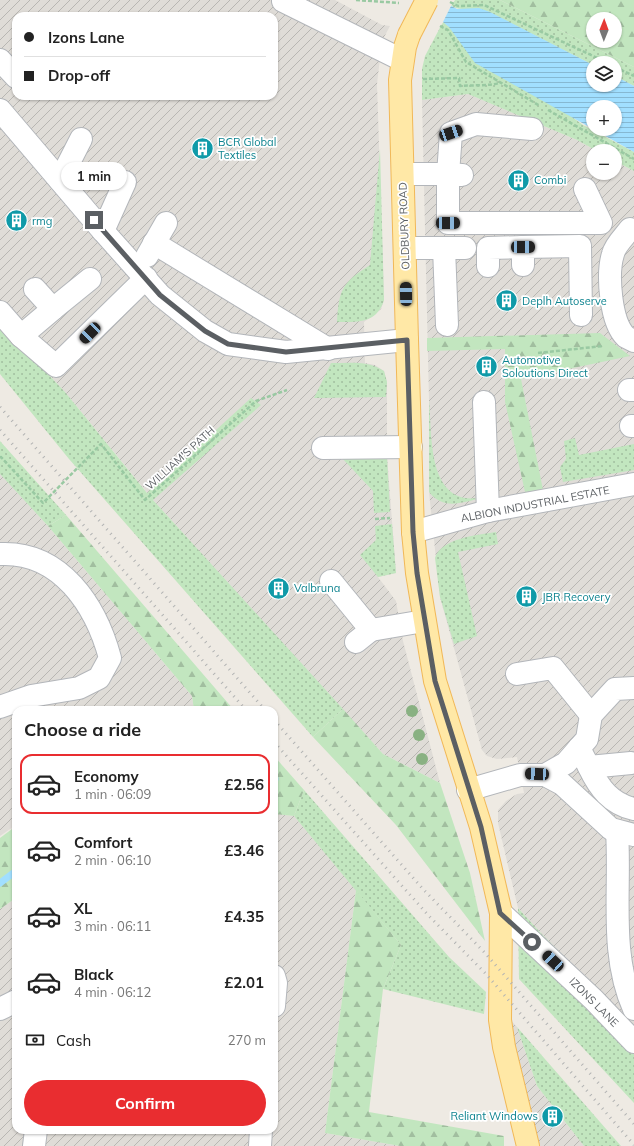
<!DOCTYPE html>
<html lang="en">
<head>
<meta charset="utf-8">
<style>
	body { margin:0; font-family:Mulish,sans-serif; background:#f2f2f2; color:#222; height:100vh; display:flex; flex-direction:column; font-size:15px; white-space:nowrap }
	* { box-sizing:border-box; margin:0 }
	p { font-size:13px; color:#767676 }
	.icon { flex:none; width:22px; height:22px; fill:none; stroke:currentColor; stroke-width:2; stroke-linecap:round; stroke-linejoin:round }
	.map { position:relative; flex:1; overflow:hidden }
	.panel { position:absolute; left:12px; top:706px; width:266px; height:428px; display:flex; flex-direction:column; background:#fff; border-radius:12px; box-shadow:0 1px 3px #0004 }
	.panel>* { flex:none }
	.hud { position:absolute; left:12px; top:12px; width:266px; height:88px; border-radius:12px; box-shadow:0 1px 3px #0004; display:grid; align-content:center; height:88px; padding:0 12px; background:#fff }
	.needle { width:26px; rotate:1deg }
	.controls { position:absolute; left:586px; top:12px; display:grid; gap:8px }
	.controls a { display:grid; place-items:center; width:36px; height:36px; border-radius:50%; background:#fff; box-shadow:0 1px 3px #0004; font-size:20px }
	.end { position:absolute; width:18px; height:18px; margin:-9px; border:5px solid #5b5f63; background:#fff; box-shadow:0 0 0 2px #fff }
	.from { border-radius:50% }
	.bubble { position:absolute; height:28px; border-radius:14px; background:#fff; box-shadow:0 1px 3px #0004; font-size:13px; font-weight:700; line-height:28px; text-align:center }
	.car { position:absolute; width:12px; height:24px; margin:-12px -6px; border-radius:5px; box-shadow:0 0 3px 1px #0007; background:linear-gradient(#222 24%,#8ab4d8 0 40%,#222 0 76%,#8ab4d8 0 86%,#222 0) }
	.hud b { display:flex; align-items:center; gap:14px; height:38px; font-size:15px }
	.hud b+b { border-top:1px solid #e0e0e0 }
	.hud i { width:10px; height:10px; background:#222 }
	ul { padding:0; list-style:none }
	li { display:flex; align-items:center; gap:12px; height:60px; margin:0 8px 6px; padding:0 4px; border:2px solid transparent; border-radius:12px }
	li div { flex:1 }
	li b { display:block; font-size:15px }
	li em { font-style:normal; font-weight:700 }
	li.selected { border-color:#e92d30 }
	li>.icon { width:36px; height:36px; stroke-width:1.5 }
	h2 { padding:0 12px; font-size:18px; line-height:48px }
	.pay { display:flex; align-items:center; gap:10px; height:44px; padding:0 12px; font-size:15px }
	.pay p { margin-inline-start:auto }
	.action { display:flex; gap:8px; margin-top:auto; padding:8px 12px }
	.action a { flex:1; height:46px; border-radius:24px; background:#e92d30; color:#fff; font-size:16px; font-weight:700; line-height:46px; text-align:center }
	.map>svg:first-child { display:block }
</style>
</head>
<body>
<div class="map">
<svg width="634" height="1146" viewBox="0 0 634 1146">
	<defs>
		<pattern id="industrial-furrows" width="10" height="10" patternUnits="userSpaceOnUse"><rect width="10" height="10" fill="#dfdcd7"/><path d="M-1 1l2-2M0 10L10 0M9 11l2-2" fill="none" stroke="#b8b6b2"/></pattern>
		<pattern id="grass-dots" width="8" height="8" patternUnits="userSpaceOnUse"><rect width="8" height="8" fill="#c2e6bf"/><path d="M2 2h.1M6 6h.1" fill="none" stroke="#a1be9f" stroke-width="1.8" stroke-linecap="round"/></pattern>
		<pattern id="forest-firs" width="22" height="20" patternUnits="userSpaceOnUse"><rect width="22" height="20" fill="#c2e6bf"/><path d="M5 1l3.5 6h-7zM16 11l3.5 6h-7z" fill="#a1be9f"/></pattern>
		<pattern id="water-rules" width="6" height="5" patternUnits="userSpaceOnUse"><rect width="6" height="5" fill="#a1dfff"/><path d="M0 2.5h6" fill="none" stroke="#86b8d2"/></pattern>
	</defs>
	<rect width="100%" height="100%" fill="#eeeae3"/>
	<g fill="url(#industrial-furrows)" fill-rule="evenodd">
		<path d="M0 0H335L382 25 390 26 382 41 377 84 384 300 381 309 364 322 365 363 375 365 384 371 387 382V456L396 573 378 577 396 601 403 641 440 783 383 754 153 500 65 392 0 323ZM16 16H274V96H16Z"/>
		<polygon points="468,94 577,140 597,151 593,151 593,173 615,173 615,161 634,171 634,1028 539,931 518,908 498,823 498,810 506,801 517,794 524,793 517,757 497,759 487,756 482,750 440,597 429,492 429,400 422,100"/>
		<polygon points="0,473 48,526 192,696 194,710 16,710 16,825 0,836"/>
		<polygon points="274,814 294,816 356,890 325,1133 400,1146 0,1146 0,909 16,898 16,1130 274,1130"/>
		<polygon points="500,1008 517,1027 537,1086 584,1146 528,1146"/>
	</g>
	<g fill="url(#grass-dots)">
		<path d="M455 0H500L634 67V86L615 76V63H593V65L489 12C476 7 462 12 451 6Z"/>
		<polygon points="443,22 583,125 634,152 634,171 615,161 615,151 597,151 577,140 468,94 422,100 422,69 425,56"/>
		<path d="M380 149 384 300C377 324 357 322 337 322 339 289 342 283 370 265Z"/>
		<polygon points="0,323 65,392 147,493 251,398 261,405 153,500 343,709 313,737 69,459 0,374"/>
		<path d="M331 363C350 363 368 360 384 371L387 382 386 397 314 398Z"/>
		<path d="M429 400C432 429 427 491 465 498 470 499 476 498 481 498 461 503 443 510 429 492Z"/>
		<polygon points="575,438 579,455 634,444 634,470 563,482 560,467 566,459 564,441"/>
		<polygon points="0,441 66,515 48,526 0,474"/>
		<polygon points="387,456 390,512 374,513 373,491 341,457"/>
		<polygon points="392,524 396,573 378,577 360,555 376,540 375,526"/>
		<path d="M496 532 498 544 458 552 477 636 454 644 440 597 435 558C441 538 478 535 496 532Z"/>
		<polygon points="304,790 449,957 486,992 484,1014 383,989 401,945 294,816"/>
		<polygon points="518,908 539,931 634,1028 634,1103 519,979"/>
		<polygon points="517,1027 621,1146 584,1146 537,1086"/>
	</g>
	<g fill="url(#forest-firs)" fill-rule="evenodd">
		<path d="M500 0H634V67ZM593 19H615V41H593Z"/>
		<polygon points="600,333 630,356 521,379 543,490 525,492 505,402 505,349 427,351 427,338"/>
		<polygon points="66,515 221,695 234,710 194,710 192,696 48,526"/>
		<polygon points="343,709 383,754 440,783 470,873 485,941 396,825 313,737"/>
		<polygon points="274,756 304,790 294,816 274,814"/>
		<polygon points="16,826 16,898 0,909 0,838"/>
		<polygon points="356,890 401,945 383,989 369,1112 504,1136 504,1146 400,1146 325,1133"/>
	</g>
	<path fill="url(#water-rules)" fill-rule="evenodd" d="M440 0 457 9 479 8 490 12 593 65V85H615V76L634 86V152L475 63 449 27 443 22ZM593 107H615V129H593Z"/>
	<polygon fill="#eeeae3" points="403,0 444,0 452,4 442,24 402,2"/>
	<g fill="none" stroke-linecap="round" stroke-linejoin="round">
		<g stroke="#a1dfff" stroke-width="7">
			<polyline points="274,779 275,779"/>
			<polyline points="0,883 16,871"/>
		</g>
		<defs>
			<g id="minor">
				<polyline points="283,1 402,60"/>
				<polyline points="0,60 16,77"/>
				<polyline points="0,110 103,231 160,295 205,331 228,344 286,352 407,340"/>
				<polyline points="403,174 448,174 451,133 476,124 532,129"/>
				<polyline points="462,175 448,174 448,223 601,223 585,189"/>
				<polyline points="60,180 81,139"/>
				<path d="M630 229C625 236 615 245 613 254 607 273 610 322 626 337 628 338 632 340 634 341"/>
				<polyline points="103,231 125,182"/>
				<polyline points="154,243 328,349"/>
				<polyline points="406,248 444,248"/>
				<polyline points="147,256 166,223"/>
				<polyline points="523,265 523,247 580,246 581,315"/>
				<polyline points="488,266 488,248 523,247"/>
				<polyline points="35,289 53,309 21,336 56,366 146,278"/>
				<polyline points="53,309 90,279"/>
				<polyline points="0,312 21,336"/>
				<polyline points="447,325 444,248 465,248"/>
				<polyline points="629,390 634,390"/>
				<polyline points="484,402 488,511"/>
				<polyline points="631,426 634,426"/>
				<polyline points="323,448 411,447"/>
				<polyline points="413,532 488,511 634,484"/>
				<path d="M0 554C61 551 96 606 110 658L99 678 79 688 31 696 0 707"/>
				<polyline points="331,581 371,630 356,642"/>
				<polyline points="371,630 424,621"/>
				<polyline points="517,674 553,668 591,715"/>
				<polyline points="631,763 589,767 579,748 587,739 591,715 615,689 634,688"/>
				<path d="M589 767C599 788 611 804 634 809"/>
				<polyline points="545,775 566,763 579,748"/>
				<polyline points="468,790 520,775 545,775 562,784 611,829 634,835"/>
				<path d="M617 831C621 891 609 953 634 1009"/>
				<polyline points="501,913 594,1000 634,1042"/>
				<polyline points="274,976 276,983 274,1006"/>
				<polyline points="0,1009 16,1001"/>
				<polyline points="34,1146 36,1130"/>
				<polyline points="260,1146 261,1130"/>
			</g>
			<polyline id="major" points="409,35 405,47 400,80 407,340 413,532 417,573 435,681 481,827 501,913 500,1020 504,1047 528,1146"/>
		</defs>
		<use href="#minor" stroke="#b3b6ba" stroke-width="24"/>
		<use href="#major" stroke="#f1b858" stroke-width="24"/>
		<g stroke="#99c9a2" stroke-width="2.5" stroke-dasharray="4 2" stroke-linecap="butt">
			<polyline points="356,0 399,3"/>
			<polyline points="450,2 458,6 484,5 608,63"/>
			<polyline points="440,26 448,30 466,62 540,106"/>
			<polyline points="615,67 634,76"/>
			<path d="M423 79 459 78 460 86C470 85 490 86 499 83"/>
			<polyline points="548,110 634,159"/>
			<polyline points="538,353 603,346"/>
			<polyline points="0,458 1,457 43,503 101,444 145,500 256,401 287,390"/>
			<polyline points="375,519 390,518"/>
		</g>
		<use href="#minor" stroke="#fff" stroke-width="22"/>
		<use href="#major" stroke="#ffe8a6" stroke-width="22"/>
		<g stroke="#b2b3b3" stroke-width="3" stroke-dasharray="1 5" stroke-linecap="butt">
			<polyline points="0,407 265,710"/>
			<polyline points="0,430 246,710"/>
			<polyline points="274,720 422,888 486,954 634,1124"/>
			<polyline points="274,742 428,915 486,974 634,1145"/>
		</g>
		<defs>
			<polyline id="major-bridge" points="409,35 427,0"/>
		</defs>
		<use href="#major-bridge" stroke="#f1b858" stroke-width="24" stroke-linecap="butt"/>
		<use href="#major-bridge" stroke="#ffe8a6" stroke-width="22"/>
	</g>
	<g fill="#89b182">
		<circle cx="412" cy="711" r="6"/>
		<circle cx="419" cy="735" r="6"/>
		<circle cx="422" cy="759" r="6"/>
	</g>
	<g fill="none" stroke-linecap="round" stroke-linejoin="round">
		<polyline stroke="#5b5f63" stroke-width="5" points="94,220 160,295 205,331 228,344 286,352 407,340 413,532 417,573 435,681 481,827 500,913 532,942"/>
	</g>
	<defs>
		<symbol id="building-disc" viewBox="-11 -11 22 22"><circle r="9.5" fill="#0f9aa8" stroke="#fff"/><path d="M-4-6H4V6H1V3H-1V6H-4ZM-2.5-4.3h1.7v1.8h-1.7ZM.8-4.3h1.7v1.8H.8ZM-2.5-1h1.7V.8h-1.7ZM.8-1h1.7V.8H.8Z" fill="#fff"/></symbol>
	</defs>
	<g fill-rule="evenodd">
		<use href="#building-disc" x="190" y="136" width="25" height="25"/>
		<use href="#building-disc" x="506" y="168" width="25" height="25"/>
		<use href="#building-disc" x="4" y="208" width="25" height="25"/>
		<use href="#building-disc" x="494" y="288" width="25" height="25"/>
		<use href="#building-disc" x="474" y="354" width="25" height="25"/>
		<use href="#building-disc" x="266" y="576" width="25" height="25"/>
		<use href="#building-disc" x="514" y="584" width="25" height="25"/>
		<use href="#building-disc" x="540" y="1104" width="25" height="25"/>
	</g>
	<g text-anchor="middle" stroke-width="3.5" stroke-linejoin="round" paint-order="stroke">
		<g font-size="11" fill="#0d838f" stroke="#fff" text-anchor="start">
			<text x="218" y="146">BCR Global<tspan x="218" dy="13">Textiles</tspan></text>
			<text x="534" y="184">Combi</text>
			<text x="32" y="225">rmg</text>
			<text x="522" y="305">Deplh Autoserve</text>
			<text x="502" y="364">Automotive<tspan x="502" dy="13">Soloutions Direct</tspan></text>
			<text x="294" y="592">Valbruna</text>
			<text x="542" y="601">JBR Recovery</text>
			<text x="538" y="1120" text-anchor="end">Reliant Windows</text>
		</g>
		<g font-size="11" fill="#5b5f63" stroke="#fff">
			<text transform="translate(404 226) rotate(-92)" y="4">OLDBURY ROAD</text>
			<text transform="translate(180 458) rotate(-42)" y="4">WILLIAM'S PATH</text>
			<text transform="translate(535 504) rotate(-11)" y="4">ALBION INDUSTRIAL ESTATE</text>
			<text transform="translate(594 1002) rotate(45)" y="4">IZONS LANE</text>
		</g>
	</g>
</svg>
<div class="controls">
<a><svg class="needle" viewBox="-14 -14 28 28"><path d="M0-13l5 13h-10z" fill="#e53935"/><path d="M0 13l5-13h-10z" fill="#767676"/></svg></a>
<a><svg class="icon" aria-label="layers" viewBox="0 0 24 24"><path d="M12 4l9 5-9 5-9-5zM3 14l9 5 9-5"/></svg></a>
<a>+</a>
<a>−</a>
</div>
<i class="end from" style="left:532px;top:942px"></i>
<i class="end" style="left:94px;top:220px"></i>
<div class="bubble" style="left:61px;top:162px;width:66px">1 min</div>
<i class="car" style="left:451px;top:133px;rotate:71deg"></i>
<i class="car" style="left:448px;top:223px;rotate:90deg"></i>
<i class="car" style="left:523px;top:247px;rotate:90deg"></i>
<i class="car" style="left:406px;top:294px;rotate:359deg"></i>
<i class="car" style="left:90px;top:333px;rotate:225deg"></i>
<i class="car" style="left:537px;top:774px;rotate:273deg"></i>
<i class="car" style="left:553px;top:961px;rotate:313deg"></i>
<div class="hud">
<b><i class="from"></i>Izons Lane</b>
<b><i></i>Drop-off</b>
</div>
<section class="panel">
<h2>Choose a ride</h2>
<ul>
<li class="selected"><svg class="icon" aria-label="car" viewBox="0 0 24 24"><path d="M5 17H2v-5l4-1 3-4h7l3 4 3 1v5h-3M9 17h6M6 11h13"/><circle cx="7" cy="17" r="2"/><circle cx="17" cy="17" r="2"/></svg><div><b>Economy</b><p>1 min · 06:09</p></div><em>£2.56</em></li>
<li><svg class="icon" aria-label="car" viewBox="0 0 24 24"><path d="M5 17H2v-5l4-1 3-4h7l3 4 3 1v5h-3M9 17h6M6 11h13"/><circle cx="7" cy="17" r="2"/><circle cx="17" cy="17" r="2"/></svg><div><b>Comfort</b><p>2 min · 06:10</p></div><em>£3.46</em></li>
<li><svg class="icon" aria-label="car" viewBox="0 0 24 24"><path d="M5 17H2v-5l4-1 3-4h7l3 4 3 1v5h-3M9 17h6M6 11h13"/><circle cx="7" cy="17" r="2"/><circle cx="17" cy="17" r="2"/></svg><div><b>XL</b><p>3 min · 06:11</p></div><em>£4.35</em></li>
<li><svg class="icon" aria-label="car" viewBox="0 0 24 24"><path d="M5 17H2v-5l4-1 3-4h7l3 4 3 1v5h-3M9 17h6M6 11h13"/><circle cx="7" cy="17" r="2"/><circle cx="17" cy="17" r="2"/></svg><div><b>Black</b><p>4 min · 06:12</p></div><em>£2.01</em></li>
</ul>
<div class="pay"><svg class="icon" aria-label="cash" viewBox="0 0 24 24"><path d="M3 7h18v10H3z"/><circle cx="12" cy="12" r="2"/></svg>Cash<p>270 m</p></div>
<div class="action"><a>Confirm</a></div>
</section>
</div>
</body>
</html>
